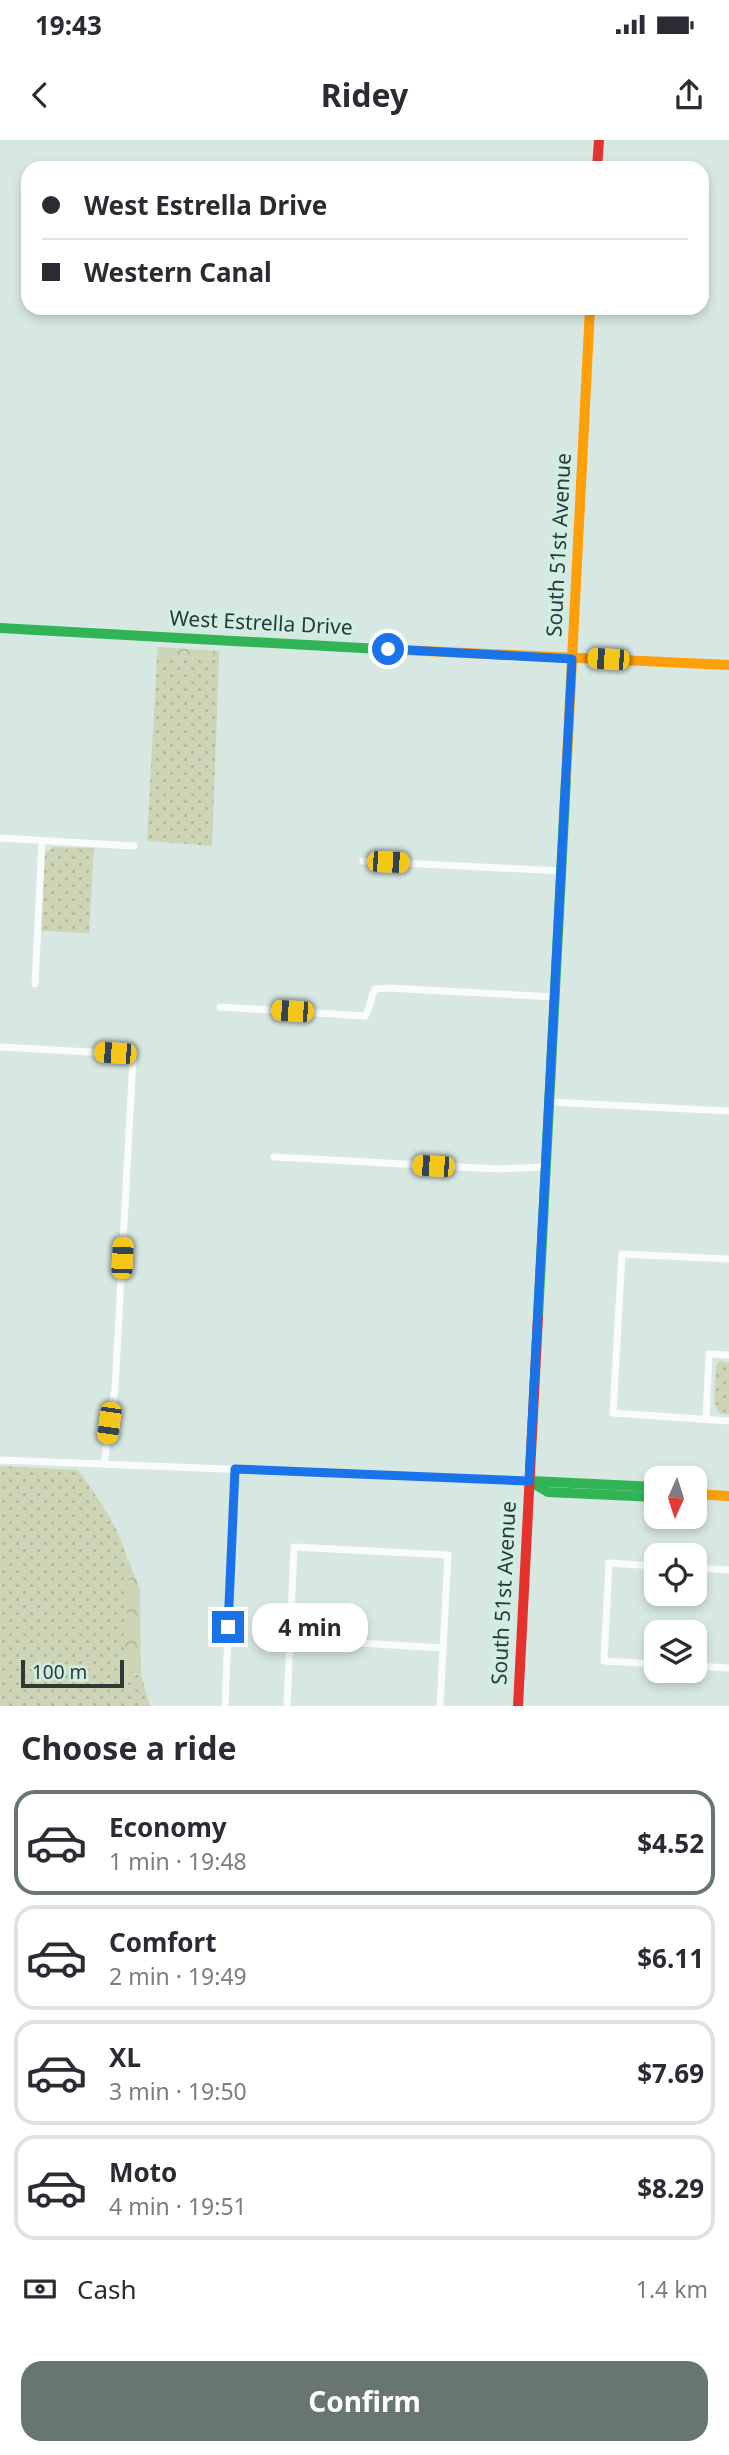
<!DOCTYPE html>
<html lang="en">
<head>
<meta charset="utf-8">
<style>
	body { margin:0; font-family:"Noto Sans",sans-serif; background:#f2f2f3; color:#2b2b33; height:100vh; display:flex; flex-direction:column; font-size:26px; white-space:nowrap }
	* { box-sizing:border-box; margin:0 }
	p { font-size:23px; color:#7c7c81 }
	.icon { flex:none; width:38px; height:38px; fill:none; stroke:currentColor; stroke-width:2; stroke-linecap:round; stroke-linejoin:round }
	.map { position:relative; height:1566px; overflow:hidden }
	.drawer { display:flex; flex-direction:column; background:#fff; flex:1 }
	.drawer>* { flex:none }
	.banner { position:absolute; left:21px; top:21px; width:688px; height:154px; border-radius:21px; box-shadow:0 4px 10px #0003; display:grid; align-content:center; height:154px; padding:0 21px; background:#fff }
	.needle { width:46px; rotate:183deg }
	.controls { position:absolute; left:644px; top:1326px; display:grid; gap:14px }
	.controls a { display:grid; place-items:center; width:63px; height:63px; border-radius:14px; background:#fff; box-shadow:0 4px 10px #0003; font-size:35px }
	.scale { position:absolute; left:21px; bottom:18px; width:103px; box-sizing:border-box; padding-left:7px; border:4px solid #2d3935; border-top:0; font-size:19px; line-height:24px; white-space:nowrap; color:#2d3935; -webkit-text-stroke:5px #d0efe4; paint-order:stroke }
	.end { position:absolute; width:32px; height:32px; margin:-16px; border:9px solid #1a73e8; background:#fff; box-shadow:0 0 0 4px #fff }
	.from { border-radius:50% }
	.bubble { position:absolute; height:49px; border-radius:21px; background:#fff; box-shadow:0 4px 10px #0003; font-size:23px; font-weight:700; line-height:49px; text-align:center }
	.car { position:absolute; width:21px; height:42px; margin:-21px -10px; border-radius:9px; box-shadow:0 0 5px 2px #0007; background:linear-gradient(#f5c518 24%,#345 0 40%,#f5c518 0 76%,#345 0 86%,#f5c518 0) }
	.banner b { display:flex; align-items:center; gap:24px; height:66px; font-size:26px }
	.banner b+b { border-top:2px solid #e1e1e2 }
	.banner i { width:18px; height:18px; background:#2b2b33 }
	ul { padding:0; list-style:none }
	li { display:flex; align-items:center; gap:21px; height:105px; margin:0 14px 10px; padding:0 7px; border:4px solid #e1e1e2; border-radius:21px }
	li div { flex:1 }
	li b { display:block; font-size:26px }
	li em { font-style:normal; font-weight:700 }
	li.on { border-color:#687672 }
	li>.icon { width:63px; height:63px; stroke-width:1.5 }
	h2 { padding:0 21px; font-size:32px; line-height:84px }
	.pay { display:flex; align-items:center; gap:18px; height:77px; padding:0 21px; font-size:26px }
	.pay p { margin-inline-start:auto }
	.action { display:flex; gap:14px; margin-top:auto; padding:14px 21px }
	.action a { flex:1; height:80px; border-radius:21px; background:#687672; color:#fff; font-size:28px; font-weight:700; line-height:80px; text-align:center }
	.status { display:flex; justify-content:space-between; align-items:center; height:49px; padding:0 35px; background:#fff; direction:ltr }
	.status svg { height:19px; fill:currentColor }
	header { display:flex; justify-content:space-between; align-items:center; height:91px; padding:0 21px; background:#fff; font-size:32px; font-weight:700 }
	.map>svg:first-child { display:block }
</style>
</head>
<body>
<div class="status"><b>19:43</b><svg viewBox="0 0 49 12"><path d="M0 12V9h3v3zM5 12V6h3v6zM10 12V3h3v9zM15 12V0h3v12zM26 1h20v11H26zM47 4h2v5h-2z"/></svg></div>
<header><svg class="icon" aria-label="back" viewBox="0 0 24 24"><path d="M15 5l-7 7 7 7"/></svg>Ridey<svg class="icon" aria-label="share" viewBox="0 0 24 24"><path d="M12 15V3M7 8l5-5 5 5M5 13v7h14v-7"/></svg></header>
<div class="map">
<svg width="729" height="1566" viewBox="0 0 729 1566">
	<defs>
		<pattern id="green-dots" width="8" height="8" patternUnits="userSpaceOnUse" patternTransform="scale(1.75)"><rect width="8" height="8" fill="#ced5b7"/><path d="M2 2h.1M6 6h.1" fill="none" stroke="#b1b89e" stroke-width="1.8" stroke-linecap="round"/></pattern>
		<pattern id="forest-crowns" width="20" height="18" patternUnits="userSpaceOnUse" patternTransform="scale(1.75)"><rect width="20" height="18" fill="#ced5b7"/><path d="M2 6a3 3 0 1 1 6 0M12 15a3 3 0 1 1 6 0" fill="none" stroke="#b1b89e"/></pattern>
	</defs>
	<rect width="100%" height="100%" fill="#d7e8e2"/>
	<g fill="url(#green-dots)">
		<polygon points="157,515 219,519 212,706 147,701"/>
		<polygon points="53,707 94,708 89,793 41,791 44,714"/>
		<polygon points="720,1221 729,1223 729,1274 720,1274 714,1264 716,1225"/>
		<path d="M0 1326 78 1330C99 1360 123 1391 129 1428L134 1535H141L150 1566H0Z"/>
	</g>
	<g fill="url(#forest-crowns)">
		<polygon points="158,507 219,511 219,519 157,515"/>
		<polygon points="127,1415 140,1450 141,1535 129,1532 124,1522 129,1428"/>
	</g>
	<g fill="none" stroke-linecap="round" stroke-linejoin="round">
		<g stroke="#f9fcfb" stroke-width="7">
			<polyline points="0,698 134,706"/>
			<polyline points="363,721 561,731"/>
			<polyline points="35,844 42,701"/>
			<path d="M220 867 365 876C371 868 370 858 375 849L388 848 555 857"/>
			<polyline points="0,907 124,914 133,919 115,1249 104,1324"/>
			<polyline points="549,962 729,971"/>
			<polyline points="274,1017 498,1029 546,1027"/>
			<polyline points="729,1119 622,1114 613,1273 729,1281"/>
			<polyline points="706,1279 709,1214 729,1215"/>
			<polyline points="0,1320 529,1341"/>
			<polyline points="656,1426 609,1423 604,1521 656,1524"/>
			<polyline points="695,1428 729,1430"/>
			<polyline points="290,1499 443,1508"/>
			<polyline points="695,1526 729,1528"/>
			<polyline points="225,1566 235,1329"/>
			<polyline points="287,1566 294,1407 448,1415 440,1566"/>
		</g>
		<g stroke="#30b455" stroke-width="10">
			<polyline points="0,488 380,509"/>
			<polyline points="538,1177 566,638"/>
			<polyline points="529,1341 548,1352 656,1357"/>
			<polyline points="531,1341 656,1347"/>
		</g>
		<g stroke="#ff9f0a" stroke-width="10">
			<polyline points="380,509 729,525"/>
			<polyline points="566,638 590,168"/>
			<polyline points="695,1354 729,1356"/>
		</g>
		<g stroke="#e5322d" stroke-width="10">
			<polyline points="597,28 599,0"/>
			<polyline points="518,1566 538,1177"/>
		</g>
	</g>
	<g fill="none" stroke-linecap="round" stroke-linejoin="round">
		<polyline stroke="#1a73e8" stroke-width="9" points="228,1487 235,1329 529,1341 572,519 388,509"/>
	</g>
	<g text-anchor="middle" stroke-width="7" stroke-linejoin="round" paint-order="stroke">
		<g font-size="21" fill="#2d3935" stroke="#d0efe4">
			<text transform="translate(559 405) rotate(-87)" y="7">South 51st Avenue</text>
			<text transform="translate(261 483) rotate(3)" y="7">West Estrella Drive</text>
			<text transform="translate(504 1453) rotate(-87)" y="7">South 51st Avenue</text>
		</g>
	</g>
</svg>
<div class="controls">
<a><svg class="needle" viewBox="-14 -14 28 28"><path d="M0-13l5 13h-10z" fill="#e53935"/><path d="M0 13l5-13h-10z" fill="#7c7c81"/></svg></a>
<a><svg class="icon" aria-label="locate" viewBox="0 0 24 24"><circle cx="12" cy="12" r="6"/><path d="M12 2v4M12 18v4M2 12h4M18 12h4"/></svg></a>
<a><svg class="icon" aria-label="layers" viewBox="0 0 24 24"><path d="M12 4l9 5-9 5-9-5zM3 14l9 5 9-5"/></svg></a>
</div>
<div class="scale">100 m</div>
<i class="end from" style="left:388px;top:509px"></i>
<i class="end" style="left:228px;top:1487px"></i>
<div class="bubble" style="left:252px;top:1463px;width:116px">4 min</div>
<i class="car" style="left:608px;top:519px;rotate:273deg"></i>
<i class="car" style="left:388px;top:722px;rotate:92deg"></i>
<i class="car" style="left:292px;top:871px;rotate:273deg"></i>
<i class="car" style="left:115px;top:913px;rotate:273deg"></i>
<i class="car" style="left:433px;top:1026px;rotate:273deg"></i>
<i class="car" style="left:122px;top:1118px;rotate:3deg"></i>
<i class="car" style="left:109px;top:1283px;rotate:188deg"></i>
<div class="banner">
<b><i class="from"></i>West Estrella Drive</b>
<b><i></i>Western Canal</b>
</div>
</div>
<section class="drawer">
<h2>Choose a ride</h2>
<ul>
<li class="on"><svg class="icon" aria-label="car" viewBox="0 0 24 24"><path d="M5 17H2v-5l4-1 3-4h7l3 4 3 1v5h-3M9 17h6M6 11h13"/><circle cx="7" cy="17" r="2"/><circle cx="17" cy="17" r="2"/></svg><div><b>Economy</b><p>1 min · 19:48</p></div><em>$4.52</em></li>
<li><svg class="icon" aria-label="car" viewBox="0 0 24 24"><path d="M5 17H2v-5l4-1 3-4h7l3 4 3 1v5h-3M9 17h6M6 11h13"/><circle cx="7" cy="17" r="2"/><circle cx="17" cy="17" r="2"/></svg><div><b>Comfort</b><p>2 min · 19:49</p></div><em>$6.11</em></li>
<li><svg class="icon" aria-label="car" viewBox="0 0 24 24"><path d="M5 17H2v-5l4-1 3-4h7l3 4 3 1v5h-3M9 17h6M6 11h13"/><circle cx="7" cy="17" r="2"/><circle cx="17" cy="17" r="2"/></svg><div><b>XL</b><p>3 min · 19:50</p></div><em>$7.69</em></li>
<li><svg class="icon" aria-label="car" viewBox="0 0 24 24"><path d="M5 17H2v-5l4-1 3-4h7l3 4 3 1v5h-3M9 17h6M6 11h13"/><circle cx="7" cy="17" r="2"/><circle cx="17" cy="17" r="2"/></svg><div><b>Moto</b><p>4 min · 19:51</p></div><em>$8.29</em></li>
</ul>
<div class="pay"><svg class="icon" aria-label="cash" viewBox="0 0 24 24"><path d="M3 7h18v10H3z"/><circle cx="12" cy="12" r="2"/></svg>Cash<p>1.4 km</p></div>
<div class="action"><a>Confirm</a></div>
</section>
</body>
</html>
